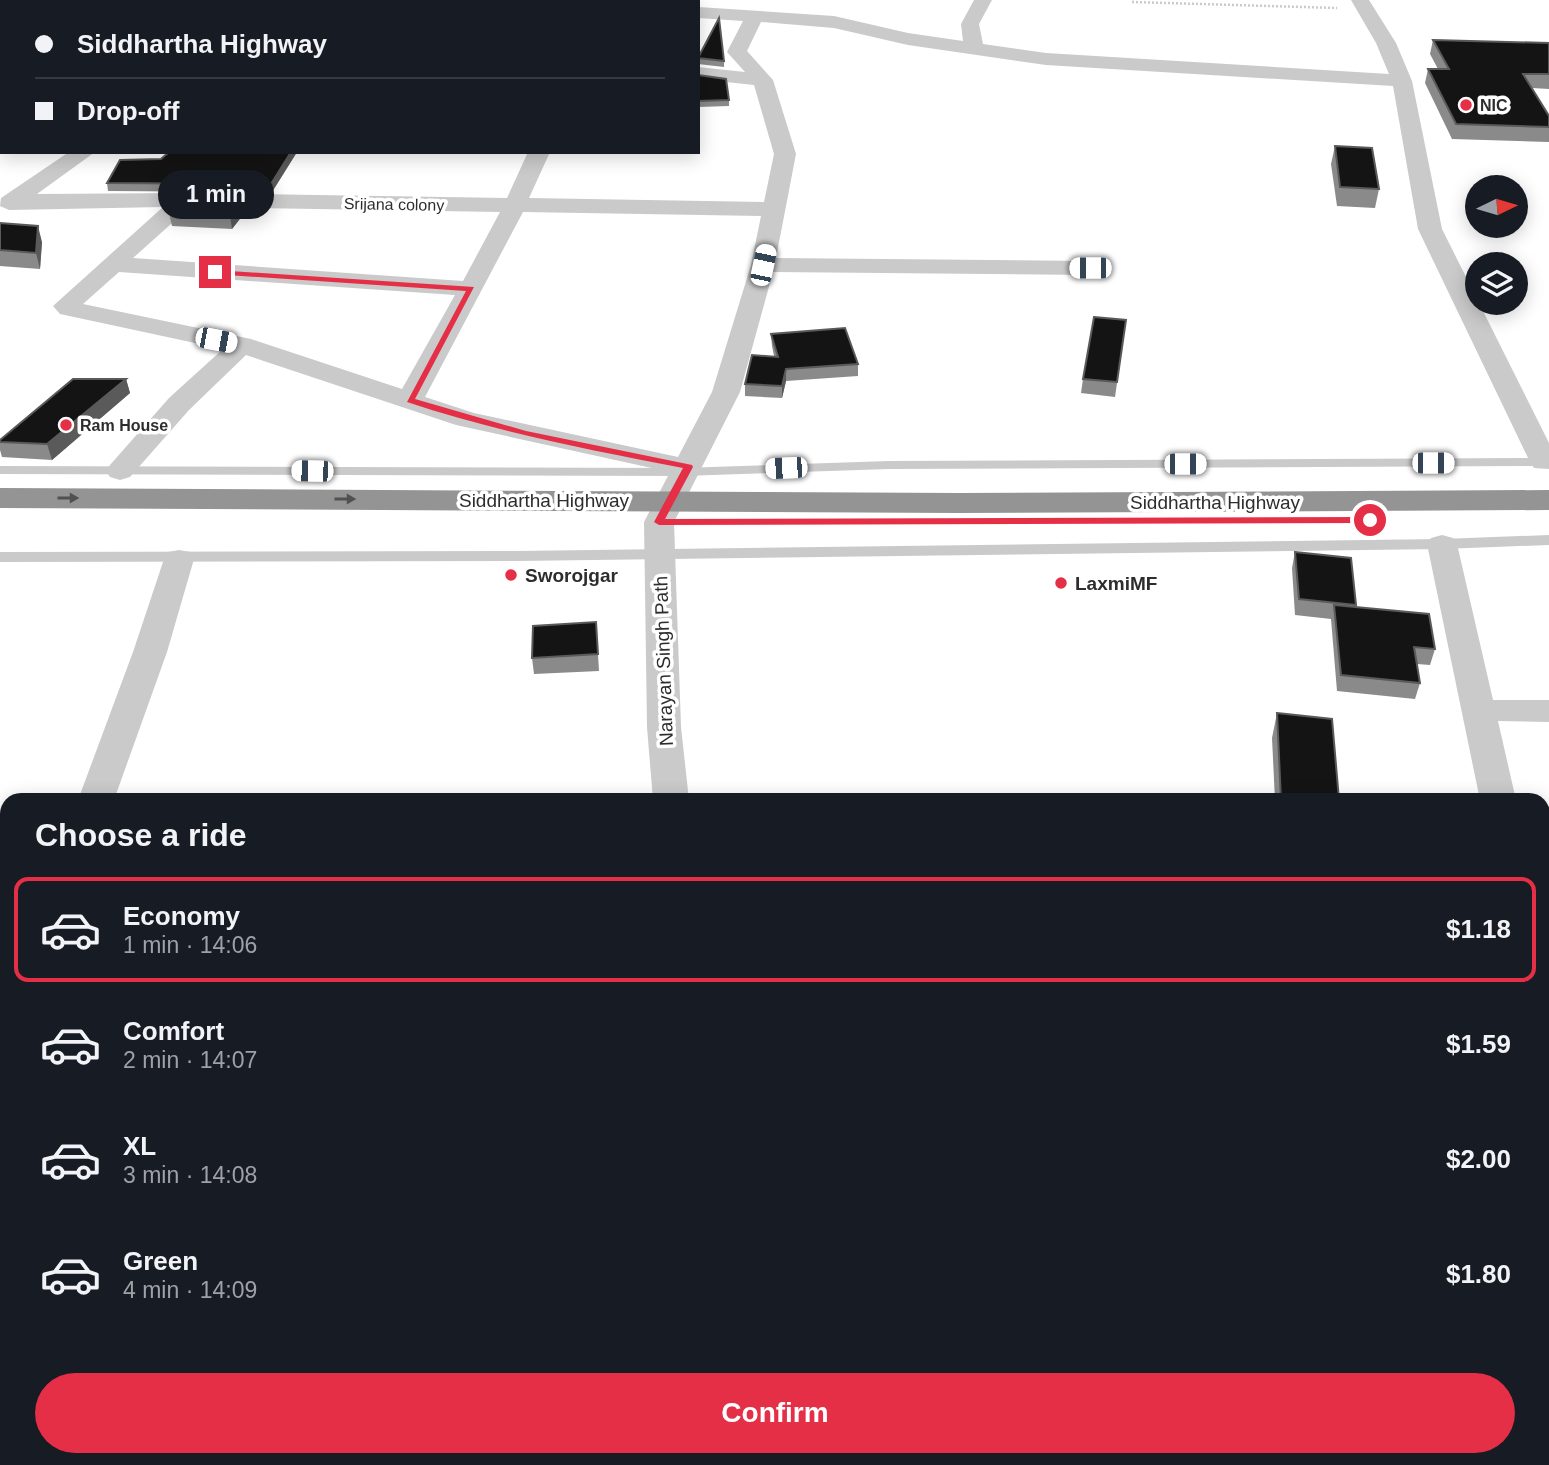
<!DOCTYPE html>
<html lang="en">
<head>
<meta charset="utf-8">
<style>
	body { margin:0; font-family:Arial,sans-serif; background:#242831; color:#f1f3f6; height:100vh; display:flex; flex-direction:column; font-size:26px; white-space:nowrap }
	* { box-sizing:border-box; margin:0 }
	p { font-size:23px; color:#9ea1a6 }
	.icon { flex:none; width:38px; height:38px; fill:none; stroke:currentColor; stroke-width:2; stroke-linecap:round; stroke-linejoin:round }
	.map { position:relative; flex:1; overflow:hidden }
	.drawer { position:absolute; left:0px; top:793px; width:1550px; height:674px; display:flex; flex-direction:column; background:#171b24; border-radius:21px 21px 0 0; box-shadow:0 4px 18px #0003 }
	.drawer>* { flex:none }
	.top-card { position:absolute; left:0px; top:0px; width:700px; height:154px; box-shadow:0 4px 18px #0003; display:grid; align-content:center; height:154px; padding:0 35px; background:#171b24 }
	.needle { width:46px; rotate:85deg }
	.controls { position:absolute; left:1465px; top:175px; display:grid; gap:14px }
	.controls a { display:grid; place-items:center; width:63px; height:63px; border-radius:50%; background:#171b24; box-shadow:0 4px 18px #0003; font-size:35px }
	.end { position:absolute; width:32px; height:32px; margin:-16px; border:9px solid #e42f46; background:#fff; box-shadow:0 0 0 4px #fff }
	.from { border-radius:50% }
	.bubble { position:absolute; height:49px; border-radius:24px; background:#171b24; box-shadow:0 4px 18px #0003; font-size:23px; font-weight:800; line-height:49px; text-align:center }
	.car { position:absolute; width:21px; height:42px; margin:-21px -10px; border-radius:9px; box-shadow:0 0 5px 2px #0007; background:linear-gradient(#fff 24%,#345 0 40%,#fff 0 76%,#345 0 86%,#fff 0) }
	.top-card b { display:flex; align-items:center; gap:24px; height:66px; font-size:26px }
	.top-card b+b { border-top:2px solid #363941 }
	.top-card i { width:18px; height:18px; background:#f1f3f6 }
	ul { padding:0; list-style:none }
	li { display:flex; align-items:center; gap:21px; height:105px; margin:0 14px 10px; padding:0 21px; border:4px solid transparent; border-radius:14px }
	li div { flex:1 }
	li b { display:block; font-size:26px }
	li em { font-style:normal; font-weight:800 }
	li.active { border-color:#e42f46 }
	li>.icon { width:63px; height:63px; stroke-width:1.5 }
	h2 { padding:0 35px; font-size:32px; line-height:84px }
	.action { display:flex; gap:14px; margin-top:auto; padding:14px 35px }
	.action a { flex:1; height:80px; border-radius:42px; background:#e42f46; color:#fff; font-size:28px; font-weight:800; line-height:80px; text-align:center }
	.map>svg:first-child { display:block }
</style>
</head>
<body>
<div class="map">
<svg width="1549" height="1465" viewBox="0 0 1549 1465">
	<rect width="100%" height="100%" fill="#fff"/>
	<g fill="none" stroke-linecap="round" stroke-linejoin="round">
		<polyline stroke="#cacaca" stroke-width="2.5" stroke-dasharray="2 2" stroke-linecap="butt" points="1132,2 1337,8"/>
		<g fill="#cacaca" fill-rule="evenodd">
			<polygon points="1549,458 1549,466 889,469 683,476 0,474 0,466 683,468 889,461"/>
			<polygon points="1549,535 1549,545 1442,549 517,561 0,562 0,552 517,551 1442,539"/>
		</g>
		<g fill="#cacaca" fill-rule="evenodd">
			<polygon points="50,0 71,0 49,2"/>
			<polygon points="91,0 116,0 117,2 92,2"/>
			<polygon points="303,0 323,0 302,2"/>
			<polygon points="380,0 418,0 419,2 381,2"/>
			<polygon points="587,0 619,0 620,2 588,2"/>
			<path d="M974 0H992L979 24 983 44 1046 53 1389 74 1376 43 1351 0H1369L1396 43 1412 81 1442 229 1549 443V469L1534 468 1530 462 1418 229 1393 86 1046 65 908 45 834 28 761 22 747 51 773 80 796 154 776 258 1090 261 1099 263 1102 268 1099 273 1090 275 773 272 740 392 674 522 681 727 689 800H653L647 727 644 522 670 472 456 425 246 355 189 410 130 477 120 480 110 477 106 471 110 465 169 398 223 349 60 314 53 306 163 207 9 210 0 206 1 198 69 152H95L37 194 184 193 507 198 528 152H550L529 198 764 202 774 154 754 85 698 79V67L745 72 727 52 743 21 698 18V7L834 16 908 33 963 41 961 24ZM190 207 500 212 463 281 133 258ZM523 212 761 216 751 265 712 392 678 457 474 413 425 397ZM119 272 455 295 402 389 251 339 83 304Z"/>
			<polygon points="2,21 2,33 0,34 0,22"/>
			<polygon points="1442,535 1453,538 1457,544 1493,700 1549,700 1549,722 1498,721 1516,800 1480,800 1427,544 1431,538"/>
			<polygon points="179,550 190,552 194,559 167,652 114,800 78,800 133,652 164,559 168,552"/>
			<polygon points="7,957 7,995 0,997 0,959"/>
			<polygon points="1544,979 1549,980 1549,1034 1544,1032"/>
			<polygon points="579,1460 631,1460 630,1465 578,1465"/>
		</g>
		<polygon fill="#949494" fill-rule="evenodd" points="0,488 958,493 1549,490 1549,510 958,513 0,508"/>
	</g>
	<g fill="#8a8a8a">
		<polygon points="1433,40 1549,43 1549,89 1532,88 1549,116 1549,142 1452,139 1425,83 1428,69 1438,69 1430,54"/>
		<polygon points="698,58 724,61 724,67 698,64"/>
		<polygon points="698,75 729,100 729,106 698,107"/>
		<polygon points="1335,146 1379,189 1375,208 1337,206 1331,164"/>
		<polygon points="297,152 272,192 108,191 107,183 161,159"/>
		<polygon points="244,197 246,211 232,229 172,226 169,213"/>
		<polygon points="0,223 42,242 40,269 0,266"/>
		<polygon points="1126,320 1115,397 1081,393 1083,379"/>
		<polygon points="771,334 858,364 858,376 786,381 782,398 745,396 745,384 774,356 772,346"/>
		<polygon points="126,379 130,393 52,460 2,457 0,450 0,440"/>
		<polygon points="1295,552 1356,605 1355,607 1435,649 1430,665 1417,664 1420,683 1415,699 1337,691 1331,619 1295,615 1292,568"/>
		<polygon points="596,622 599,671 534,674 532,658"/>
		<polygon points="1277,713 1339,800 1275,800 1272,738"/>
		<rect x="1544" y="1359" width="5" height="72"/>
	</g>
	<g fill="#5a5a5a">
		<polygon points="291,152 297,152 272,192 271,184"/>
		<polygon points="244,197 246,211 232,229 230,215"/>
		<polygon points="38,226 42,242 40,269 36,253"/>
		<polygon points="786,369 786,381 782,398 782,386"/>
		<polygon points="126,379 130,393 52,460 47,444"/>
	</g>
	<g fill="#141414" stroke="#5a5a5a" stroke-width="2">
		<polygon points="719,18 724,61 698,58"/>
		<polygon points="1433,40 1549,43 1549,74 1523,74 1549,116 1549,127 1456,124 1428,69 1449,69"/>
		<polygon points="698,75 726,79 729,100 698,101"/>
		<polygon points="1335,146 1372,148 1379,189 1340,187"/>
		<polygon points="169,152 291,152 271,184 107,183 120,160 161,159"/>
		<polygon points="188,196 244,197 230,215 169,213"/>
		<polygon points="0,223 38,226 36,253 0,250"/>
		<polygon points="1094,317 1126,320 1117,382 1083,379"/>
		<polygon points="845,328 858,364 786,369 782,386 745,384 752,355 778,357 771,334"/>
		<polygon points="73,379 126,379 47,444 0,442 0,440"/>
		<polygon points="1295,552 1351,558 1356,605 1299,599"/>
		<polygon points="1334,605 1429,614 1435,649 1414,647 1420,683 1341,675"/>
		<polygon points="596,622 598,654 532,658 533,626"/>
		<polygon points="1277,713 1332,719 1339,800 1281,800"/>
		<polygon points="1544,1359 1549,1359 1549,1414 1544,1413"/>
	</g>
	<defs><path id="oneway-solid" d="M-6-.8H1V-3.2L6.5 0L1 3.2V.8H-6Z" transform="scale(1.75)"/></defs>
	<g fill="#515151">
		<use href="#oneway-solid" transform="translate(68 498)"/>
		<use href="#oneway-solid" transform="translate(345 499)"/>
	</g>
	<path fill="#e42f46" d="M215 270 474 287 415 399 526 431 692 465 693 467 665 519 1370 517 1375 520 1370 523 659 525 654 522 683 468C590 450 497 432 407 402L466 291 212 274Z"/>
	<g fill="#e42f46" stroke="#fff" stroke-width="2.5">
		<circle cx="1466" cy="105" r="7"/>
		<circle cx="66" cy="425" r="7"/>
		<circle cx="511" cy="575" r="7"/>
		<circle cx="1061" cy="583" r="7"/>
	</g>
	<g text-anchor="middle" stroke-width="7" stroke-linejoin="round" paint-order="stroke">
		<g font-size="16" font-weight="bold" fill="#2d2d2d" stroke="#fff" text-anchor="start">
			<text x="1480" y="111">NIC</text>
			<text x="80" y="431">Ram House</text>
		</g>
		<g font-size="16" fill="#2d2d2d" stroke="#fff">
			<text transform="translate(394 204) rotate(1)" y="6">Srijana colony</text>
		</g>
		<g font-size="19" fill="#2d2d2d" stroke="#fff">
			<text x="544" y="507">Siddhartha Highway</text>
			<text x="1215" y="509">Siddhartha Highway</text>
			<text transform="translate(663 661) rotate(-92)" y="7">Narayan Singh Path</text>
		</g>
		<g font-size="19" font-weight="bold" fill="#2d2d2d" stroke="#fff" text-anchor="start">
			<text x="525" y="582">Sworojgar</text>
			<text x="1075" y="590">LaxmiMF</text>
		</g>
	</g>
</svg>
<div class="controls">
<a><svg class="needle" viewBox="-14 -14 28 28"><path d="M0-13l5 13h-10z" fill="#e53935"/><path d="M0 13l5-13h-10z" fill="#9ea1a6"/></svg></a>
<a><svg class="icon" aria-label="layers" viewBox="0 0 24 24"><path d="M12 4l9 5-9 5-9-5zM3 14l9 5 9-5"/></svg></a>
</div>
<i class="end from" style="left:1370px;top:520px"></i>
<i class="end" style="left:215px;top:272px"></i>
<div class="bubble" style="left:158px;top:170px;width:116px">1 min</div>
<i class="car" style="left:763px;top:265px;rotate:12deg"></i>
<i class="car" style="left:1090px;top:268px;rotate:270deg"></i>
<i class="car" style="left:216px;top:340px;rotate:101deg"></i>
<i class="car" style="left:1433px;top:463px;rotate:90deg"></i>
<i class="car" style="left:1185px;top:464px;rotate:90deg"></i>
<i class="car" style="left:786px;top:468px;rotate:268deg"></i>
<i class="car" style="left:312px;top:471px;rotate:271deg"></i>
<div class="top-card">
<b><i class="from"></i>Siddhartha Highway</b>
<b><i></i>Drop-off</b>
</div>
<section class="drawer">
<h2>Choose a ride</h2>
<ul>
<li class="active"><svg class="icon" aria-label="car" viewBox="0 0 24 24"><path d="M5 17H2v-5l4-1 3-4h7l3 4 3 1v5h-3M9 17h6M6 11h13"/><circle cx="7" cy="17" r="2"/><circle cx="17" cy="17" r="2"/></svg><div><b>Economy</b><p>1 min · 14:06</p></div><em>$1.18</em></li>
<li><svg class="icon" aria-label="car" viewBox="0 0 24 24"><path d="M5 17H2v-5l4-1 3-4h7l3 4 3 1v5h-3M9 17h6M6 11h13"/><circle cx="7" cy="17" r="2"/><circle cx="17" cy="17" r="2"/></svg><div><b>Comfort</b><p>2 min · 14:07</p></div><em>$1.59</em></li>
<li><svg class="icon" aria-label="car" viewBox="0 0 24 24"><path d="M5 17H2v-5l4-1 3-4h7l3 4 3 1v5h-3M9 17h6M6 11h13"/><circle cx="7" cy="17" r="2"/><circle cx="17" cy="17" r="2"/></svg><div><b>XL</b><p>3 min · 14:08</p></div><em>$2.00</em></li>
<li><svg class="icon" aria-label="car" viewBox="0 0 24 24"><path d="M5 17H2v-5l4-1 3-4h7l3 4 3 1v5h-3M9 17h6M6 11h13"/><circle cx="7" cy="17" r="2"/><circle cx="17" cy="17" r="2"/></svg><div><b>Green</b><p>4 min · 14:09</p></div><em>$1.80</em></li>
</ul>
<div class="action"><a>Confirm</a></div>
</section>
</div>
</body>
</html>
